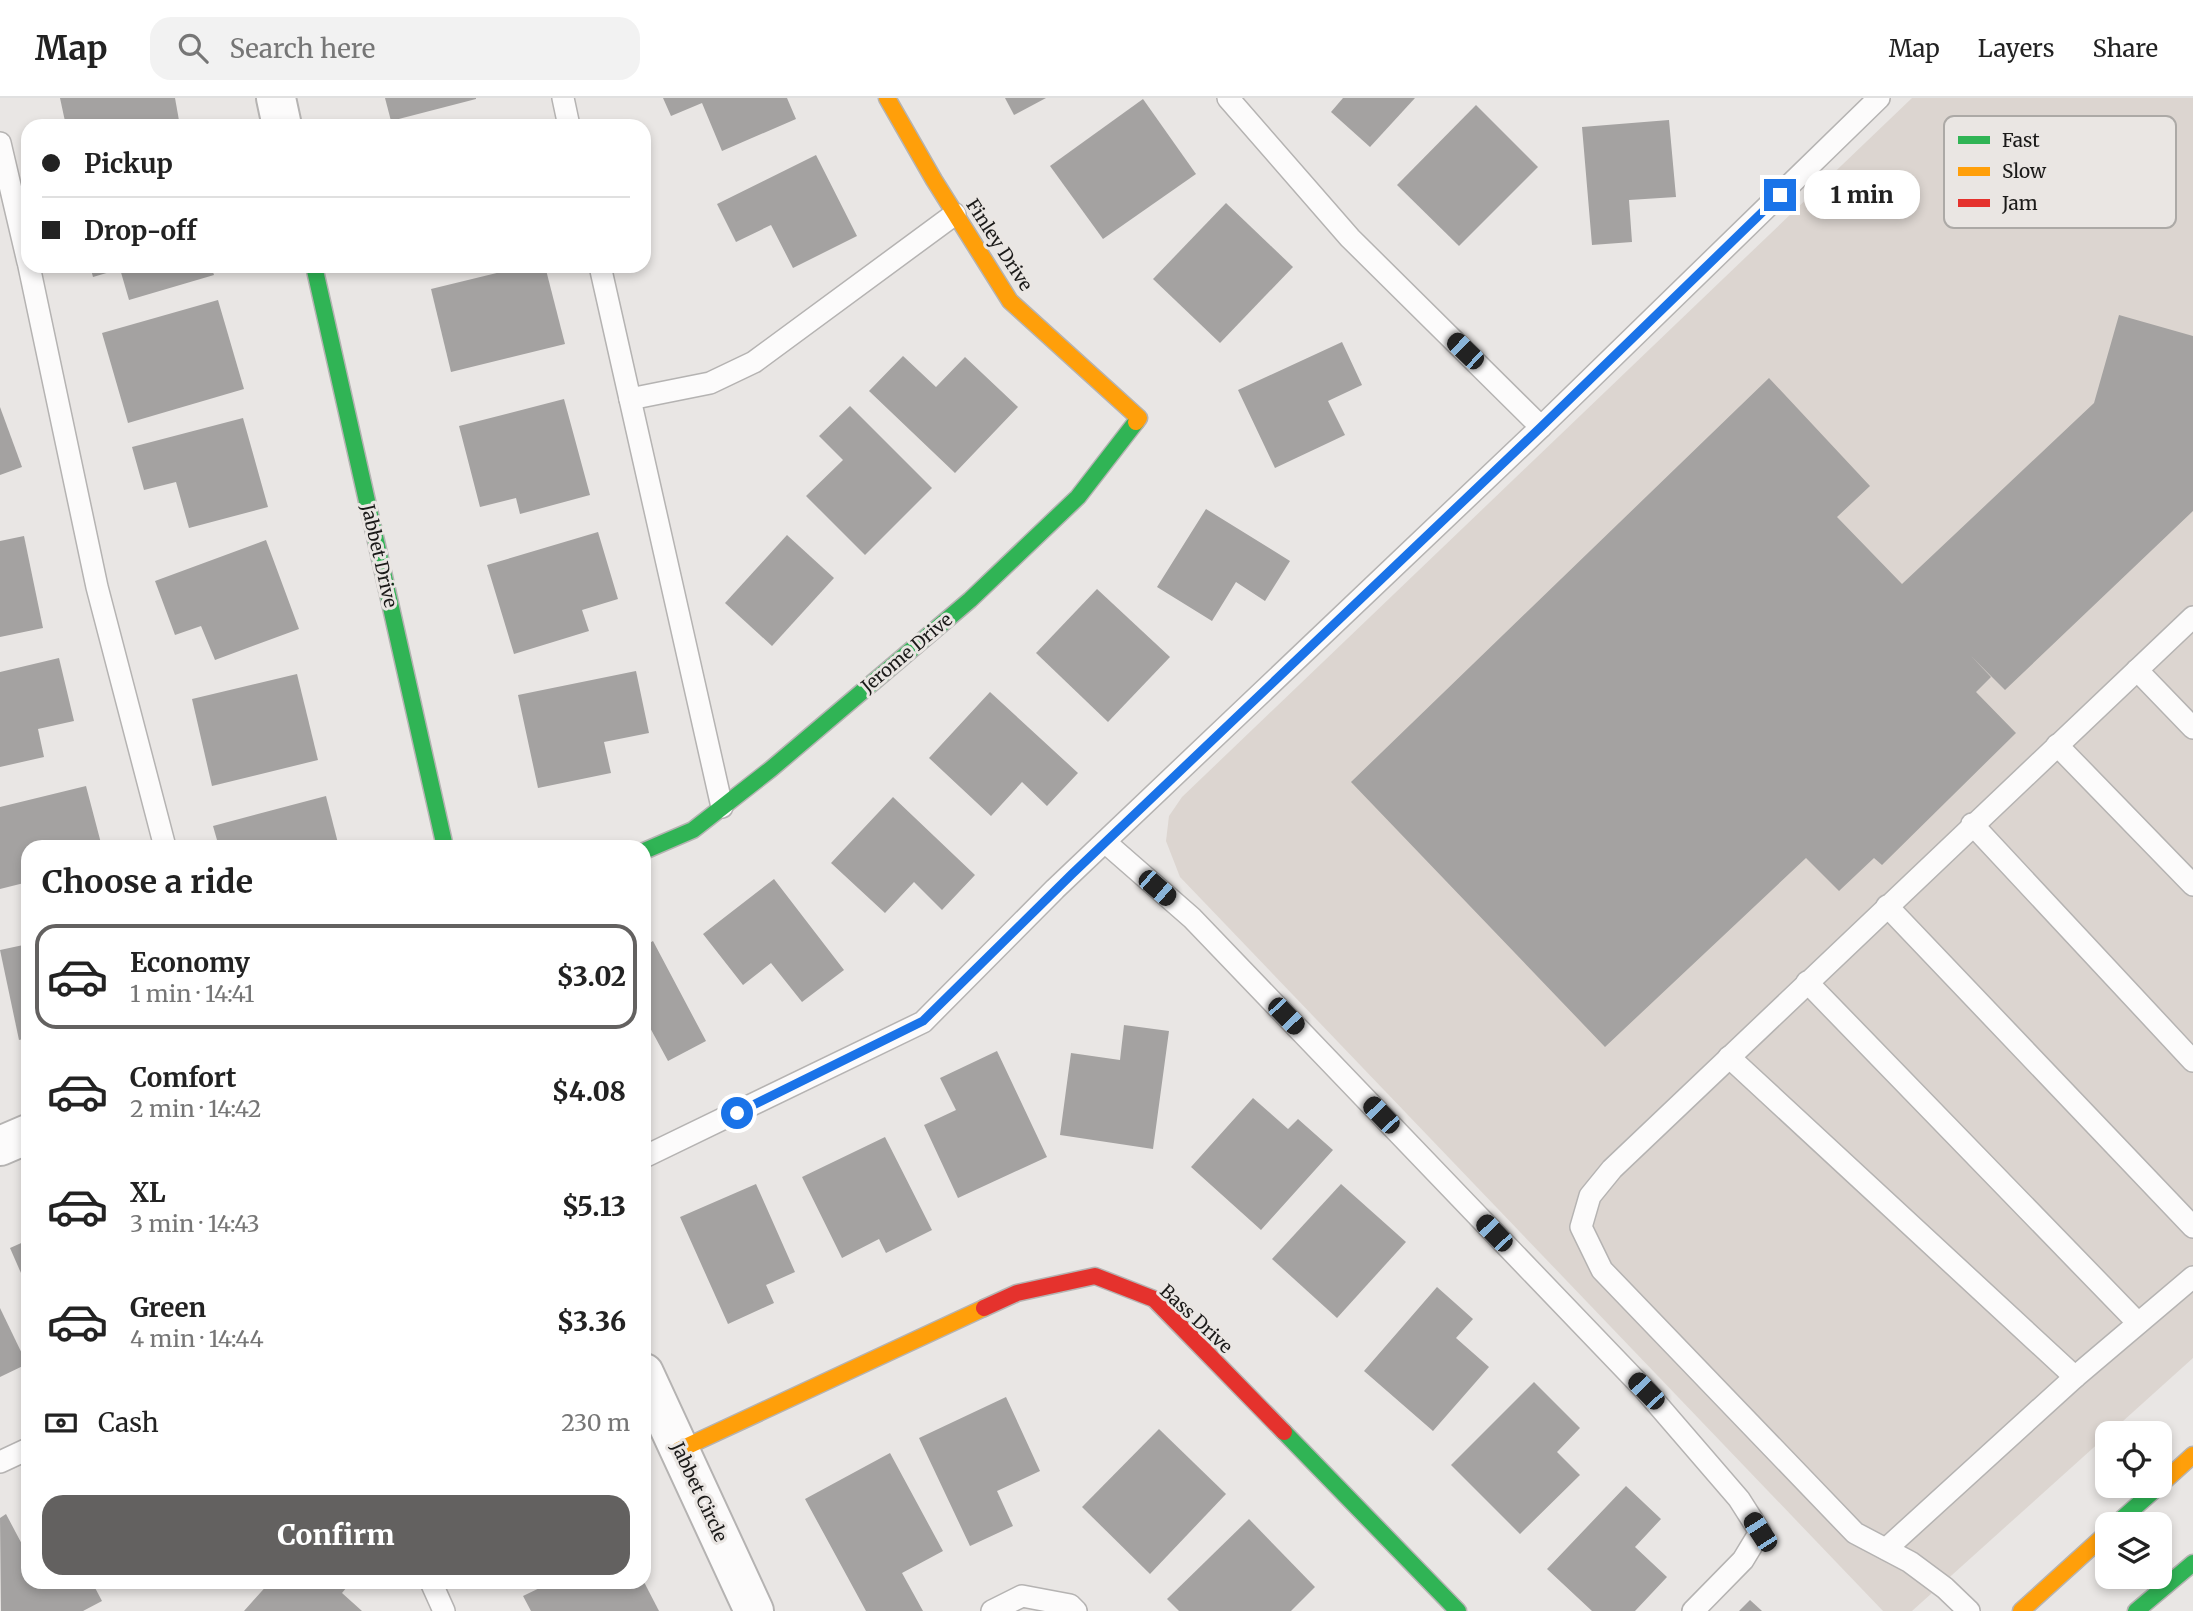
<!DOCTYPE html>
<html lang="en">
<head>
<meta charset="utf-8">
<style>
	body { margin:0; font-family:Merriweather,serif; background:#f2f2f2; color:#222; height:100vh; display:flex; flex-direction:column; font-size:26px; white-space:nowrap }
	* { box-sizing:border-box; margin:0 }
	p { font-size:23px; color:#767676 }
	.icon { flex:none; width:38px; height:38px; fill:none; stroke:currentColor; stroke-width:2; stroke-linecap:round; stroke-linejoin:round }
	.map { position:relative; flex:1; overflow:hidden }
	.panel { position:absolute; left:21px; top:742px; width:630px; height:749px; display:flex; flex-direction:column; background:#fff; border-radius:21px; box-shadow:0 4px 10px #0003 }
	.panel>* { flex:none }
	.banner { position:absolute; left:21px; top:21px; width:630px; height:154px; border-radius:21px; box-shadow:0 4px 10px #0003; display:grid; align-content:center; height:154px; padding:0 21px; background:#fff }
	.controls { position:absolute; left:2095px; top:1323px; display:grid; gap:14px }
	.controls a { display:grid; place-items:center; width:77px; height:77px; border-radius:14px; background:#fff; box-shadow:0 4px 10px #0003; font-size:35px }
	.end { position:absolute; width:32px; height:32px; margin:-16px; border:9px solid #1a73e8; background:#fff; box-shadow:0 0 0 4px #fff }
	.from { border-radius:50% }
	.bubble { position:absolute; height:49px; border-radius:21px; background:#fff; box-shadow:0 4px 10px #0003; font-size:23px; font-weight:800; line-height:49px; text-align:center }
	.car { position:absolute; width:21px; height:42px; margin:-21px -10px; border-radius:9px; box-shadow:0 0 5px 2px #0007; background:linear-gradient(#222 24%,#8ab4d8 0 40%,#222 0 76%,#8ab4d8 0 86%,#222 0) }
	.banner b { display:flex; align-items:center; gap:24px; height:66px; font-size:26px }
	.banner b+b { border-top:2px solid #e0e0e0 }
	.banner i { width:18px; height:18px; background:#222 }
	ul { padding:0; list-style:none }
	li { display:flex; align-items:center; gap:21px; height:105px; margin:0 14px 10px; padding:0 7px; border:4px solid transparent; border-radius:21px }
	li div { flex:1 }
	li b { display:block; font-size:26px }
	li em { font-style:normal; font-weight:800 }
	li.on { border-color:#636160 }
	li>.icon { width:63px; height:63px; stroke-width:1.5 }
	h2 { padding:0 21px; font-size:32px; line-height:84px }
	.pay { display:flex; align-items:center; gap:18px; height:77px; padding:0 21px; font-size:26px }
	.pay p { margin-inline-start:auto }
	.action { display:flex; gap:14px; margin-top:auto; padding:14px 21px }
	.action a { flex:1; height:80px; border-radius:21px; background:#636160; color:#fff; font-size:28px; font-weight:800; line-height:80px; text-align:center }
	header { display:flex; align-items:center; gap:42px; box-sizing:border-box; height:98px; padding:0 35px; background:#fff; border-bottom:2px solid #e0e0e0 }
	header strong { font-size:33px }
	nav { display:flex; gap:38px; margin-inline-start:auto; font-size:24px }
	.search { width:490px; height:63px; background:#f2f2f2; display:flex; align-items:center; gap:18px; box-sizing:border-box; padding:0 24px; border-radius:21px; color:#767676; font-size:26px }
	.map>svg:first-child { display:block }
</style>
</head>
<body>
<header>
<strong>Map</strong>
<div class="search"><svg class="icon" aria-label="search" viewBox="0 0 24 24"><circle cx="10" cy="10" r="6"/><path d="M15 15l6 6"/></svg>Search here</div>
<nav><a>Map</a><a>Layers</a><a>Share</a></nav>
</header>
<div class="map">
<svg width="2193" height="1513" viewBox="0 0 2193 1513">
	<rect width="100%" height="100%" fill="#e9e6e4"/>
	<polygon fill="#dcd5d0" points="1912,0 2193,0 2193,1260 1912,1513 1883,1513 1180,779 1166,743 1169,718 1182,699"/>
	<g fill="#a4a2a1">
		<polygon points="60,0 175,0 180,28 66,28"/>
		<polygon points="385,0 476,0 476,1 391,23"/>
		<polygon points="663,0 787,0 796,21 722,53 702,5 671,18"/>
		<polygon points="1005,0 1046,0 1014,17"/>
		<polygon points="1343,0 1415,0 1370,49 1331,14"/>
		<polygon points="1143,1 1196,76 1103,141 1050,68"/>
		<polygon points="1476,7 1538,69 1459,148 1397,87"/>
		<polygon points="1669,22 1676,99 1629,102 1632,144 1592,147 1582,29"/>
		<polygon points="816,57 857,138 793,170 771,127 736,144 717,106"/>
		<polygon points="1226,105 1293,169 1220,245 1153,181"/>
		<polygon points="90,168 211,168 214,177 129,202 120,171 93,179"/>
		<polygon points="526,168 545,168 565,246 451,274 431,191"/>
		<polygon points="218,202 244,291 128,325 102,235"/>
		<polygon points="2119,217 2193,238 2193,413 2005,592 1971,558 1991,579 1976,594 2016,635 1882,767 1874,760 1839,793 1806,760 1605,949 1351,684 1769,280 1870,388 1837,419 1902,486 2094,305"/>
		<polygon points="1342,244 1362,287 1328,303 1345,337 1275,370 1238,292"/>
		<polygon points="903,258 936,289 965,259 1018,309 955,375 869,293"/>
		<polygon points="564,301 590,397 520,416 516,400 480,409 459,328"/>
		<polygon points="850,308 932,390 865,457 806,398 843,362 819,338"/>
		<polygon points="0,309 22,369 0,377"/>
		<polygon points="243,320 268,409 189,430 176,384 144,392 132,349"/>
		<polygon points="1206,411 1290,463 1265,503 1236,484 1212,523 1157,489"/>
		<polygon points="598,434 618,501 582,512 589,533 514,556 487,467"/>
		<polygon points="787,437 834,480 772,548 725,505"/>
		<polygon points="24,438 43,530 0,539 0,443"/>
		<polygon points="266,442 299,531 215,562 201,528 175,537 155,483"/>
		<polygon points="1097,491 1170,559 1108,624 1036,555"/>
		<polygon points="59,560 74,623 38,631 44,659 0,669 0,574"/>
		<polygon points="636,573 649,635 604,644 611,675 538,690 518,597"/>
		<polygon points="297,576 318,662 212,688 192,601"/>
		<polygon points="990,594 1078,675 1047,708 1022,684 991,718 929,660"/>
		<polygon points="86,688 102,749 28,749 28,784 0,791 0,709"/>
		<polygon points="326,698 339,749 219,749 213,728"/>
		<polygon points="893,699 975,777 942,812 914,784 885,815 831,765"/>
		<polygon points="774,781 844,872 802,904 771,865 743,887 703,836"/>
		<polygon points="653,843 706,943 668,963 648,926 644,928 644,848"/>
		<polygon points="28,846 28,940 19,942 0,852"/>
		<polygon points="1124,927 1169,933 1153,1051 1060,1037 1071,955 1120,962"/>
		<polygon points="997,953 1047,1059 958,1100 924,1027 956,1012 940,980"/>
		<polygon points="1253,1000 1288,1031 1298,1021 1333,1052 1261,1132 1191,1069"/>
		<polygon points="885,1039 932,1132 886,1155 879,1141 842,1160 802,1079"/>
		<polygon points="756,1086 795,1174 766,1187 774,1205 728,1226 680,1119"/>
		<polygon points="1341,1086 1406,1144 1337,1220 1272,1161"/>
		<polygon points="28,1142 28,1191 10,1150"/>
		<polygon points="1437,1189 1473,1221 1456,1240 1489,1269 1433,1333 1364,1273"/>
		<polygon points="0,1210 27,1266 0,1279"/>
		<polygon points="1534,1284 1580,1330 1557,1354 1580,1377 1520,1436 1451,1367"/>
		<polygon points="1006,1299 1040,1373 997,1393 1013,1428 970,1448 919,1340"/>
		<polygon points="1159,1331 1226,1396 1150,1476 1082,1409"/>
		<polygon points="890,1355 943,1453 902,1475 923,1513 866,1513 805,1401"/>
		<polygon points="1626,1388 1661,1421 1635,1449 1667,1479 1635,1513 1592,1513 1547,1471"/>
		<polygon points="6,1416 24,1450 28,1448 28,1484 92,1484 102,1503 83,1513 1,1513 0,1420"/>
		<polygon points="1249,1421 1315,1489 1291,1513 1179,1513 1167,1501"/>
		<polygon points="140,1484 159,1484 159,1486 141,1488"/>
		<polygon points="270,1484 351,1484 342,1495 362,1513 244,1513"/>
		<polygon points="552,1484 644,1484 659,1513 531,1513 523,1498"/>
		<polygon points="1750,1502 1762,1513 1739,1513"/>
	</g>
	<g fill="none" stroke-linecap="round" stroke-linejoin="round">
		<defs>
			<g id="lane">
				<polyline points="563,0 569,28"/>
				<polyline points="1228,0 1350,140 1541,329 1879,0"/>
				<polyline points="0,45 28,164"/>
				<polyline points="29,168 97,489 165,749"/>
				<polyline points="600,168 722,709"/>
				<polyline points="630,301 710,285 754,264 955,116"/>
				<polyline points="2137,572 2193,630"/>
				<polyline points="2057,647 2193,787"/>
				<polyline points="1972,726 2193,963"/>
				<polyline points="1105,744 1192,820 1645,1292 1739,1401 1760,1434 1743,1462 1693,1513"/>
				<polyline points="1887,808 2193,1129"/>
				<polyline points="1807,884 2138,1225"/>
				<polyline points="1729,959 2075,1279"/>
				<polyline points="644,1059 923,924 1055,791 1541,329"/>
				<polyline points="0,1364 28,1351"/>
				<polyline points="1886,1451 2075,1279 2193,1179"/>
				<polyline points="431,1484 444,1513"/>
				<polyline points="992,1513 1022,1498 1070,1507 1076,1513"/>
				<polyline points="1969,1513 1945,1490 1910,1464 1855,1435 1602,1172 1581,1129 1590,1098 1612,1071 2193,519"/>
			</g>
			<g id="street">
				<polyline points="276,0 282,28"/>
				<polyline points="0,1048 28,1036"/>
				<polyline points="644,1275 754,1513"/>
			</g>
			<g id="fast">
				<polyline points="314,168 445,749"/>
				<polyline points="644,753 693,732 771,671 970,502 1078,399 1136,324"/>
				<polyline points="1284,1334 1458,1513"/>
				<polyline points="2116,1426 2159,1388"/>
				<polyline points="2136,1513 2193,1465"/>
			</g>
			<g id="slow">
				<polyline points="887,0 934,82 1010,203 1139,320 1136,324"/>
				<polyline points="679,1352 984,1210"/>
				<polyline points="2160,1387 2193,1357"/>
				<polyline points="2021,1513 2107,1435"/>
			</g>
			<polyline id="jam" points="984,1210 1017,1195 1095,1178 1154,1201 1284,1334"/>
		</defs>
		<use href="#lane" stroke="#b5b3b2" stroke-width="24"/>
		<use href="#street" stroke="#b5b3b2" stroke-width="42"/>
		<use href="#fast" stroke="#b5b3b2" stroke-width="19"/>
		<use href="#slow" stroke="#b5b3b2" stroke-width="19"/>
		<use href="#jam" stroke="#b5b3b2" stroke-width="19"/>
		<use href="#lane" stroke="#fcfbfb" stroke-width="21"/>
		<use href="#street" stroke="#fcfbfb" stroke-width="38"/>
		<use href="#fast" stroke="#30b455" stroke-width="16"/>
		<use href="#slow" stroke="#ff9f0a" stroke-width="16"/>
		<use href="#jam" stroke="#e5322d" stroke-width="16"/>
	</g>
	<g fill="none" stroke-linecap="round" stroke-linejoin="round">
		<polyline stroke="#1a73e8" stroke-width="9" points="737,1015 923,923 1072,776 1541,329 1780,97"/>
	</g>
	<g text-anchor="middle" stroke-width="6" stroke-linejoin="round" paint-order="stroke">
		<g font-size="18" fill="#1b1a19" stroke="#eae6e3">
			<text transform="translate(999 147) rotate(57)" y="6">Finley Drive</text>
			<text transform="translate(379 458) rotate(77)" y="6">Jabbet Drive</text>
			<text transform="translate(907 555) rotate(-40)" y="6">Jerome Drive</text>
			<text transform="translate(1196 1221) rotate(43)" y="6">Bass Drive</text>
			<text transform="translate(699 1394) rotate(65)" y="6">Jabbet Circle</text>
		</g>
	</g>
	<rect x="1944" y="18" width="232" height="112" rx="10" fill="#eae6e3" stroke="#aca9a6" stroke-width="2"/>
	<rect x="1958" y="38" width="32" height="8" fill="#30b455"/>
	<rect x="1958" y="69" width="32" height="9" fill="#ff9f0a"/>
	<rect x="1958" y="101" width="32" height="8" fill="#e5322d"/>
	<g font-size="19" fill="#1b1a19">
		<text x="2002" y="49">Fast</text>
		<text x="2002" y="80">Slow</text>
		<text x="2002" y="112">Jam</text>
	</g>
</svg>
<div class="controls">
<a><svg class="icon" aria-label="locate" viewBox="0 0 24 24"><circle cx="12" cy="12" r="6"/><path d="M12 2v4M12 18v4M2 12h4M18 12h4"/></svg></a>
<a><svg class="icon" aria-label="layers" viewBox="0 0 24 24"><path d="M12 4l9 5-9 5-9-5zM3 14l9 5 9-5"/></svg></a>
</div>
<i class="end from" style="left:737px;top:1015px"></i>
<i class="end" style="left:1780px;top:97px"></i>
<div class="bubble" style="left:1804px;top:72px;width:116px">1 min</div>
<i class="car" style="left:1465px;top:253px;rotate:314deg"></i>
<i class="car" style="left:1157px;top:790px;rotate:131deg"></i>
<i class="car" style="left:1286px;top:918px;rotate:136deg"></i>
<i class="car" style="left:1381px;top:1017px;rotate:316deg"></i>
<i class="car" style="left:1494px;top:1135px;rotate:316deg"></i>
<i class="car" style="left:1646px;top:1293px;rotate:316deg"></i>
<i class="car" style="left:1760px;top:1434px;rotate:327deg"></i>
<div class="banner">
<b><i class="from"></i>Pickup</b>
<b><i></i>Drop-off</b>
</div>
<section class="panel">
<h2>Choose a ride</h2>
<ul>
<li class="on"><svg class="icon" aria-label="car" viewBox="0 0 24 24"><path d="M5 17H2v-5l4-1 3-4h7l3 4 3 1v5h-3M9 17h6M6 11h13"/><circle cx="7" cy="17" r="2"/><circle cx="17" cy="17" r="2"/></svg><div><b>Economy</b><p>1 min · 14:41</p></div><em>$3.02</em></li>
<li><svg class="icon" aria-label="car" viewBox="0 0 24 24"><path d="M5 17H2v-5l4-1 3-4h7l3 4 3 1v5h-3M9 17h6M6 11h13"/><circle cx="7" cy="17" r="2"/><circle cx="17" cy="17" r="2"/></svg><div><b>Comfort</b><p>2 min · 14:42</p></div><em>$4.08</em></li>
<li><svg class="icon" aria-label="car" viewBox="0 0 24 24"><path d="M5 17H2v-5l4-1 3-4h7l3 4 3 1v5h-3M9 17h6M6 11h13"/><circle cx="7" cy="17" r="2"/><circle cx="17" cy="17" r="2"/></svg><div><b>XL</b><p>3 min · 14:43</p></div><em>$5.13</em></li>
<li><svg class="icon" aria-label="car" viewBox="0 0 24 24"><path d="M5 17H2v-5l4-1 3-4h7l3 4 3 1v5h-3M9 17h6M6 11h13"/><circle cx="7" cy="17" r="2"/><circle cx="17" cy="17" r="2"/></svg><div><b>Green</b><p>4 min · 14:44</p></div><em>$3.36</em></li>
</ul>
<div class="pay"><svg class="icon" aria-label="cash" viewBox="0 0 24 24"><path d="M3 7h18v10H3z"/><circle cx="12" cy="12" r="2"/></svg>Cash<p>230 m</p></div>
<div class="action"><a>Confirm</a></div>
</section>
</div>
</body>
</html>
